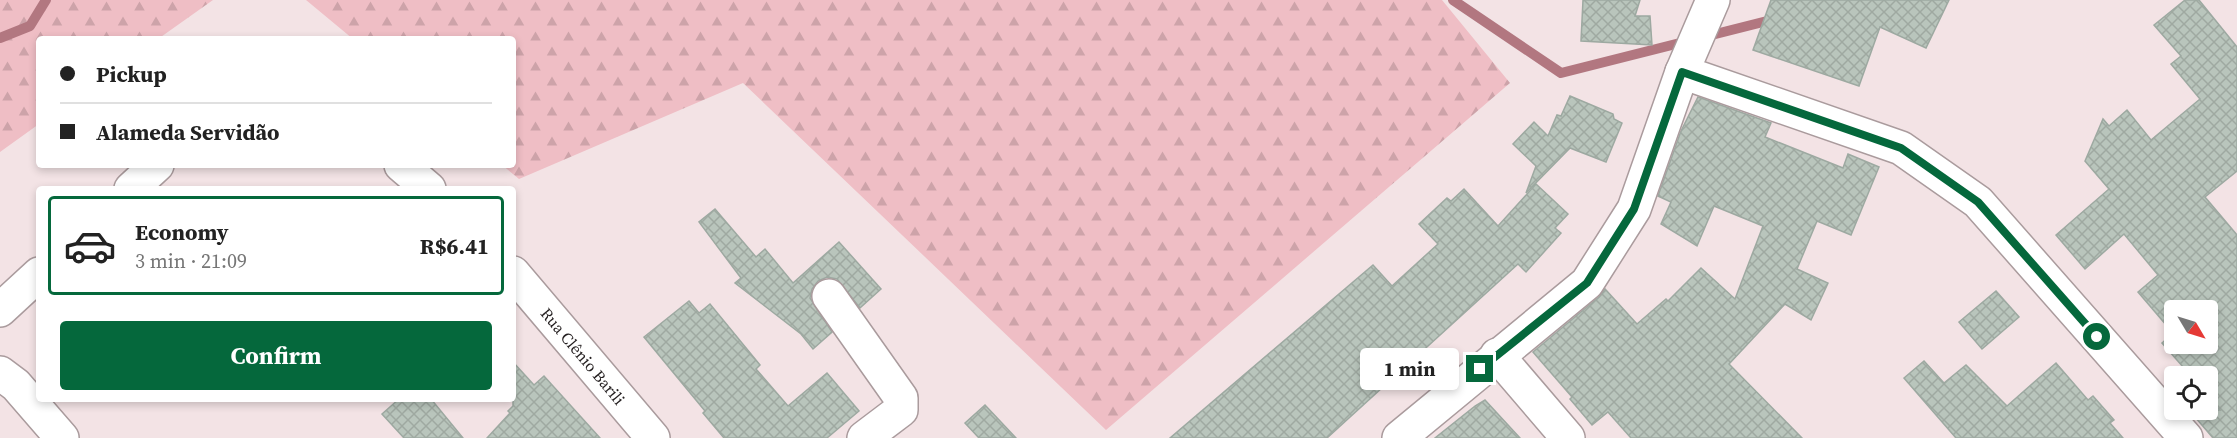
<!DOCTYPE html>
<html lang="en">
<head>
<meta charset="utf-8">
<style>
	body { margin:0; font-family:"Source Serif 4",serif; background:#f6f6f6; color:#222; height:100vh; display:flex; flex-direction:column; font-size:22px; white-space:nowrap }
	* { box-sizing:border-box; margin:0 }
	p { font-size:20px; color:#767676 }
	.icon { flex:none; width:33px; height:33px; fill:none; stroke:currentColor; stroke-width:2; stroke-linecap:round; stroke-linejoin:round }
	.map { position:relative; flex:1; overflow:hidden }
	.panel { position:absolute; left:36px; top:186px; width:480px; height:216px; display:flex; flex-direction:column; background:#fff; border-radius:6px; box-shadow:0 3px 9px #0003 }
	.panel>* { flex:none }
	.banner { position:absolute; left:36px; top:36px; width:480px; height:132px; border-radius:6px; box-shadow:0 3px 9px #0003; display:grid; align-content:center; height:132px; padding:0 24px; background:#fff }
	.needle { width:39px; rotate:128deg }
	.buttons { position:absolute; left:2164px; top:300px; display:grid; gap:12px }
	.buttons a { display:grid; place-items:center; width:54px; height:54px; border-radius:6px; background:#fff; box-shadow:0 3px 9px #0003; font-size:30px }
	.end { position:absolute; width:27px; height:27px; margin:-14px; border:8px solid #05683c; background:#fff; box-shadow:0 0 0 3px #fff }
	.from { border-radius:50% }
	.bubble { position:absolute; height:42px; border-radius:6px; background:#fff; box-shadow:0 3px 9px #0003; font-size:20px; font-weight:700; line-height:42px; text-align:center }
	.banner b { display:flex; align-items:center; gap:21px; height:57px; font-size:22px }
	.banner b+b { border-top:2px solid #e0e0e0 }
	.banner i { width:15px; height:15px; background:#222 }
	ul { padding:10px 0 0; list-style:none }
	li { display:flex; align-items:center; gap:18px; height:99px; margin:0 12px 9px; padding:0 12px; border:3px solid transparent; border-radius:6px }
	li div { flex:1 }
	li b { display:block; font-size:22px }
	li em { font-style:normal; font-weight:700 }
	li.selected { border-color:#05683c }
	li>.icon { width:54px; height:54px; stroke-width:1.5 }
	.primary-button { display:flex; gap:12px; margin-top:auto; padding:12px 24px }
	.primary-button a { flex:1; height:69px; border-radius:6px; background:#05683c; color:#fff; font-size:24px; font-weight:700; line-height:69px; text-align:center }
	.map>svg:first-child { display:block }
</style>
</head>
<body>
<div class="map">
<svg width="2237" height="438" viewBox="0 0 2237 438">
	<defs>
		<pattern id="forest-firs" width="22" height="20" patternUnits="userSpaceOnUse" patternTransform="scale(1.5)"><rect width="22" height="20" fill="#efbec5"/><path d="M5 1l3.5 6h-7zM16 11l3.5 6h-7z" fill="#cda3a9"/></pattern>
		<pattern id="building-cross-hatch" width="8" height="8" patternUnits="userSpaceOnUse" patternTransform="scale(1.5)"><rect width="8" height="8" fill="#b9c5bc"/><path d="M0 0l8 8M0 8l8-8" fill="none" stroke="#9fa9a1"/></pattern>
	</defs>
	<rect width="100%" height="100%" fill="#f3e3e5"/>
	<g fill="url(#forest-firs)">
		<polygon points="0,0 213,0 158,39 39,39 39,124 0,152"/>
		<polygon points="306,0 1442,0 1510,83 1106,430 743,83 519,179 502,165 513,165 513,39 353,39"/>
	</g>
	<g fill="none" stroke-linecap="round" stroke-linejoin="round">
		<g stroke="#b27780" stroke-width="10">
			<polyline points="1453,0 1561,73 1775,19"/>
			<polyline points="0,38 30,26 46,0"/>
		</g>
	</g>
	<g fill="url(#building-cross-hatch)" stroke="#9da9a1" stroke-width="1.5" fill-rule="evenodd">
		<polygon points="1583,0 1640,0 1635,16 1650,16 1652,45 1581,41"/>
		<polygon points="1771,0 1949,0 1926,48 1880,27 1859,86 1753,50"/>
		<path d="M2185 0H2199L2237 47V171L2205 197 2237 235V438H2213L2189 410H2220L2208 396V376H2191L2162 343 2173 333 2138 292 2158 275 2124 234 2085 269 2056 235 2109 189 2085 161 2103 119 2109 126 2127 110 2151 140 2200 99 2171 64 2181 56 2154 25ZM2175 310H2208V344H2175Z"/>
		<polygon points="1570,96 1613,114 1614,119 1622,123 1606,162 1570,148 1526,193 1536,166 1513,144 1534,122 1548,136 1557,115 1561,116"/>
		<polygon points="1698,97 1771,123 1765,137 1843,168 1848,154 1879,167 1851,235 1817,221 1797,269 1828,283 1811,320 1785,304 1729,364 1802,438 1631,438 1608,412 1592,425 1570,399 1572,397 1533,352 1599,297 1605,289 1637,324 1666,299 1668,301 1701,268 1735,299 1763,226 1714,206 1697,246 1661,224 1671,202 1658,196 1681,131"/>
		<polygon points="1536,184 1568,214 1555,228 1561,233 1526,272 1518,264 1327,438 1170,438 1373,265 1392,286 1438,244 1419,224 1447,198 1451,201 1464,189 1498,226"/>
		<polygon points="715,209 756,257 765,249 793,283 839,242 881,289 860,308 837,279 827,277 818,281 812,289 810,298 832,332 813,349 801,334 735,283 741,278 699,222"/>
		<polygon points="1996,291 2019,317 1982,349 1959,322"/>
		<polygon points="689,301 699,313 710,304 760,365 756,369 788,406 827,373 859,411 827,438 724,438 703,413 705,411 644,337"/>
		<polygon points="1924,361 1944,383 1966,365 2007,406 2056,363 2088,400 2093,396 2114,420 2110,423 2123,438 1956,438 1904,378"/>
		<polygon points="513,362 534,385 544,376 600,438 487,438 510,413 508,411 513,406"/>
		<polygon points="399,399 431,399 463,438 404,438 382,414"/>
		<polygon points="1485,400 1520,438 1435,438 1475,406"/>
		<polygon points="985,405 1016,438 979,438 965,423"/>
	</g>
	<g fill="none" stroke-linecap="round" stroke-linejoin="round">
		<defs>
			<g id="minor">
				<polyline points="1682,72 1901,148 1978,202 2186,438"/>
				<polyline points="401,165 429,189"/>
				<polyline points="131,189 157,165"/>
				<polyline points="513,273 653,438"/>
				<polyline points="829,296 901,398 901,410 864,438"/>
				<polyline points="0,310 39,274"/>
				<polyline points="1497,355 1568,438"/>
				<polyline points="0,373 16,385 62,438"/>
				<polyline points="1399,438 1587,283 1634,209 1682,72 1713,0"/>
			</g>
		</defs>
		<use href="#minor" stroke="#aa9b9d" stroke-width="36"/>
		<use href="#minor" stroke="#fff" stroke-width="33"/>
	</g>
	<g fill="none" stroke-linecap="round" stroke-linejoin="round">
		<polyline stroke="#05683c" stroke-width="8" points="1480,369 1587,283 1634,209 1682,72 1901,148 1978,202 2097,337"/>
	</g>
	<g text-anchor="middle" stroke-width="5" stroke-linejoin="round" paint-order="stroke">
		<g font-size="16" fill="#231e1f" stroke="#fff">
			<text transform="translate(583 356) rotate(50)" y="6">Rua Clênio Barili</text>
		</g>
	</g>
</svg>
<div class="buttons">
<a><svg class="needle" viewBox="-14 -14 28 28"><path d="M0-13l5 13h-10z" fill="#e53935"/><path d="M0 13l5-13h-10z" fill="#767676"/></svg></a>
<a><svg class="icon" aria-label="locate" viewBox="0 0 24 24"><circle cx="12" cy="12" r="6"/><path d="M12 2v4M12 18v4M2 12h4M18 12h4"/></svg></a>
</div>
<i class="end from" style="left:2097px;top:337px"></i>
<i class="end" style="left:1480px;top:369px"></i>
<div class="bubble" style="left:1360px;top:348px;width:99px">1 min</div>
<div class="banner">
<b><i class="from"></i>Pickup</b>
<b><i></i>Alameda Servidão</b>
</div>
<section class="panel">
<ul>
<li class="selected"><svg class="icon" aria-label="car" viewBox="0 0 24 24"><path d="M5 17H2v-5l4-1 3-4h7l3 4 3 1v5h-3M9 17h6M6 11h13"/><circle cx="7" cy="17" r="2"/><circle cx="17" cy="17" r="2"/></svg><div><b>Economy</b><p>3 min · 21:09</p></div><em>R$6.41</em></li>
</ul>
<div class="primary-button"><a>Confirm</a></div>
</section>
</div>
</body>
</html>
